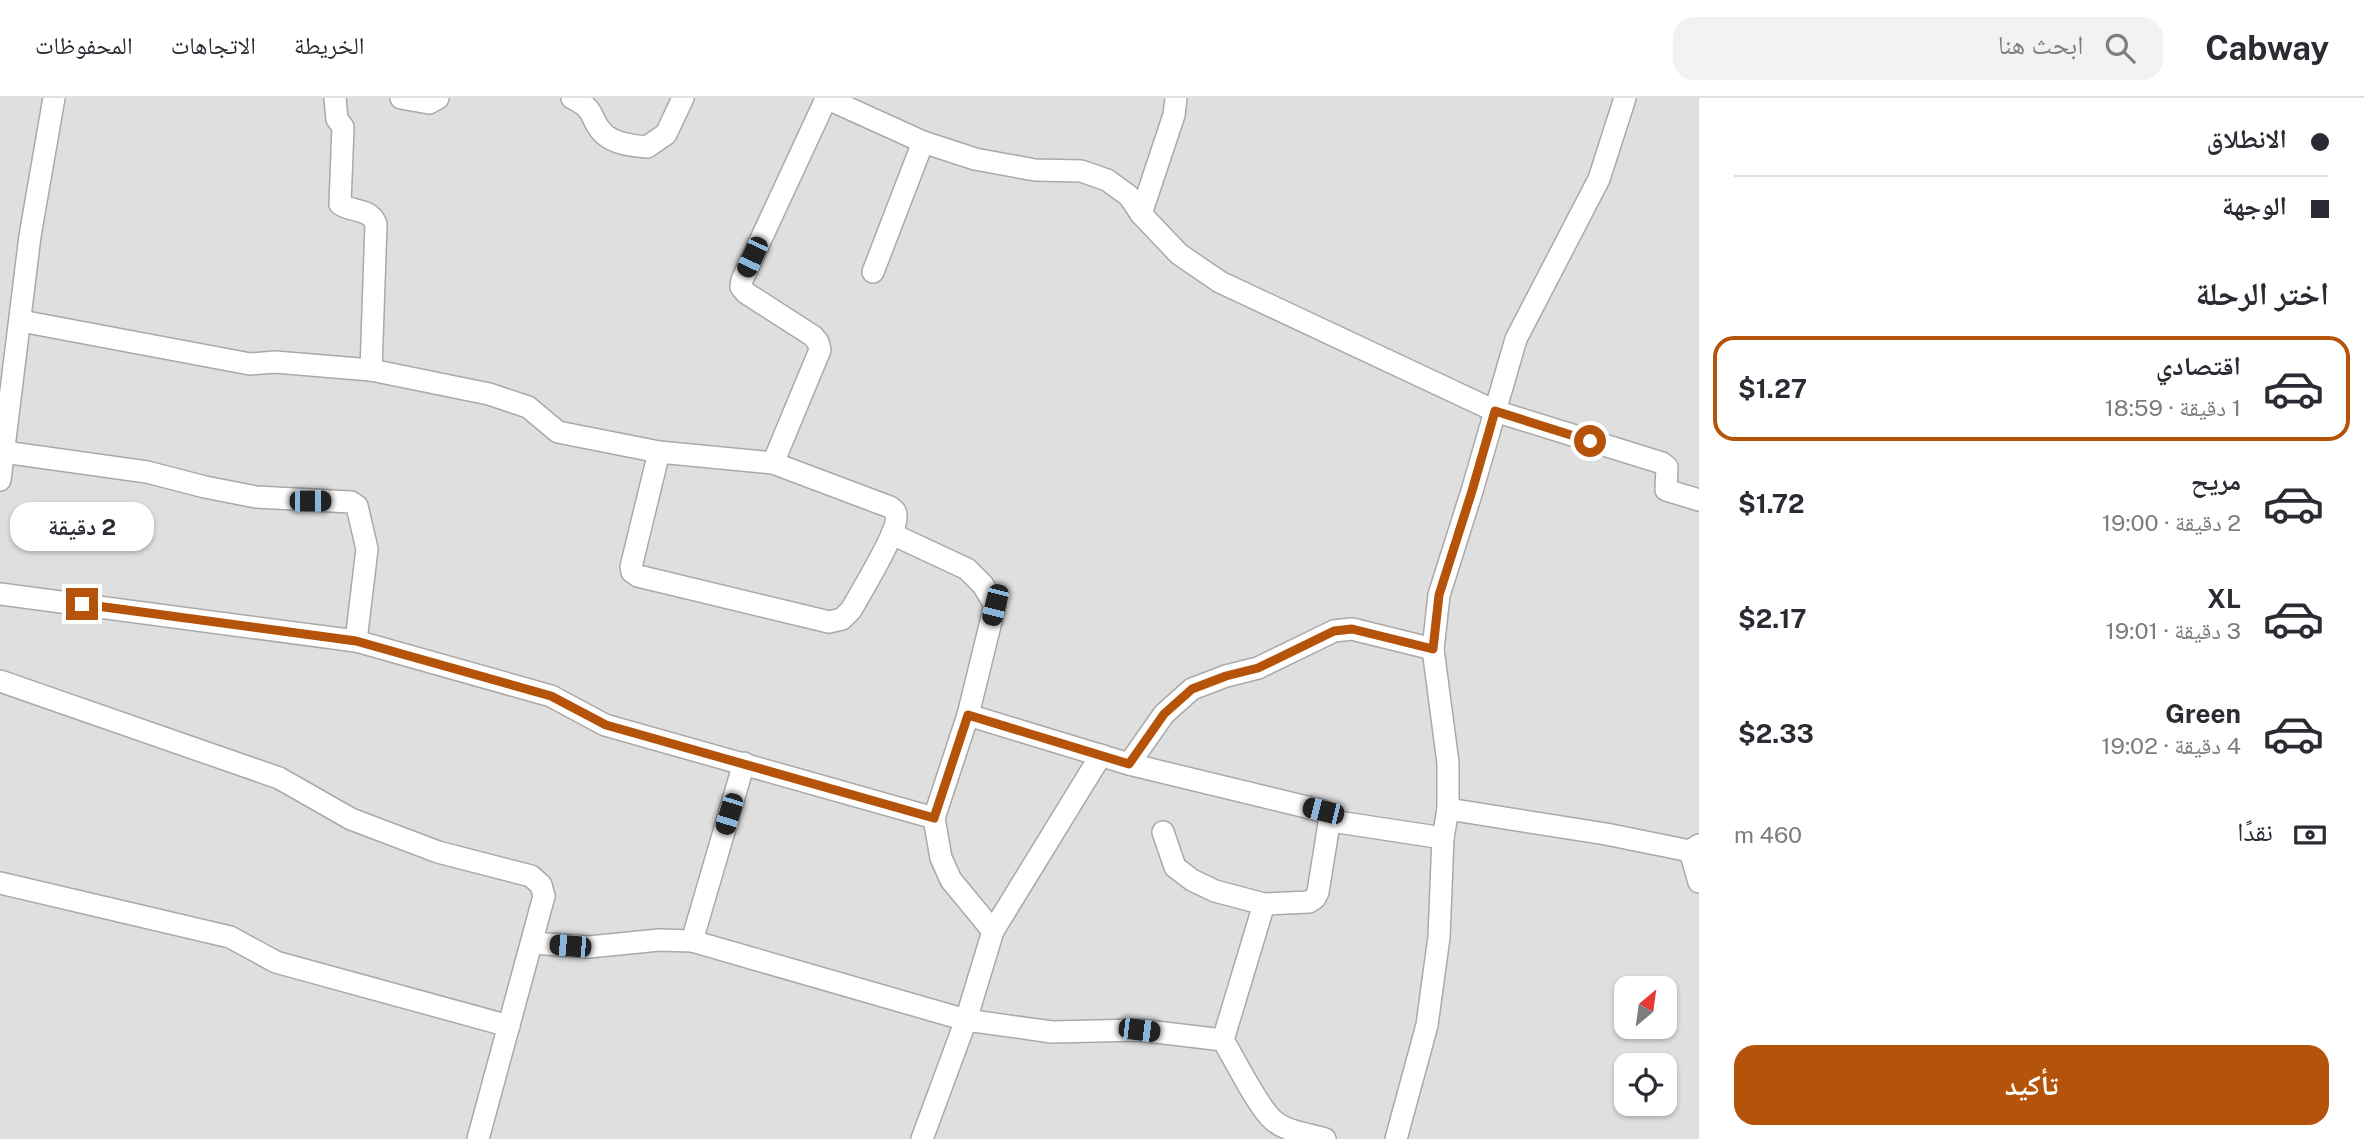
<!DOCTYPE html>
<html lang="ar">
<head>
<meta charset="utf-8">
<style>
	body { margin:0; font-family:"Public Sans","Noto Naskh Arabic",sans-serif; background:#f2f2f3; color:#2b2b33; direction:rtl; height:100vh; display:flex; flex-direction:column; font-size:26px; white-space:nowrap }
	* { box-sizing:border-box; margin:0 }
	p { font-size:23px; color:#7c7c81 }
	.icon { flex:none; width:38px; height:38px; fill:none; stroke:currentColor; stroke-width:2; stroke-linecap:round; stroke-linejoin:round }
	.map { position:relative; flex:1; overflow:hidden; direction:ltr }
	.details { display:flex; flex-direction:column; background:#fff; width:665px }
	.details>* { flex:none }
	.top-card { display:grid; align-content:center; height:154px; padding:0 35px; background:#fff }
	.needle { width:46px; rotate:29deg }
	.controls { position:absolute; left:1614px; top:878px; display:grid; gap:14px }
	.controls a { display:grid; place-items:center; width:63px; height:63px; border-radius:14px; background:#fff; box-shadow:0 2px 5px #0004; font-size:35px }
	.end { position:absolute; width:32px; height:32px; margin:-16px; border:9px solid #b45309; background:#fff; box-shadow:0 0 0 4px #fff }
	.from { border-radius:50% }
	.bubble { position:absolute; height:49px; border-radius:21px; background:#fff; box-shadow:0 2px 5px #0004; font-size:23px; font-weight:700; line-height:49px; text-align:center; direction:rtl }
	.car { position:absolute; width:21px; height:42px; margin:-21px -10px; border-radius:9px; box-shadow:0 0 5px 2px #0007; background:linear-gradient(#222 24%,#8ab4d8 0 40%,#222 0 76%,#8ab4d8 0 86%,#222 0) }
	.top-card b { display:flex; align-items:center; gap:24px; height:66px; font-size:26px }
	.top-card b+b { border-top:2px solid #e1e1e2 }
	.top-card i { width:18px; height:18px; background:#2b2b33 }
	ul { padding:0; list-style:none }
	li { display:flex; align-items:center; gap:21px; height:105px; margin:0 14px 10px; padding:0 21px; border:4px solid transparent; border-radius:21px }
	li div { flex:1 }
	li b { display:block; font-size:26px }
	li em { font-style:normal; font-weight:700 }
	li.on { border-color:#b45309 }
	li>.icon { width:63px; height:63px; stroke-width:1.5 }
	h2 { padding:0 35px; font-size:32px; line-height:84px }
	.pay { display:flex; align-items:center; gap:18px; height:77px; padding:0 35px; font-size:26px }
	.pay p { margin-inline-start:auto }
	.primary-button { display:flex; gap:14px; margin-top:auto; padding:14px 35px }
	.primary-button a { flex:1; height:80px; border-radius:21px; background:#b45309; color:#fff; font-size:28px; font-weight:700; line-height:80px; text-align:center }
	header { display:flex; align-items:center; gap:42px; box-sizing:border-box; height:98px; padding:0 35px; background:#fff; border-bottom:2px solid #e1e1e2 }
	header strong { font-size:33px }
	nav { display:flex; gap:38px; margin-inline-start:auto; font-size:24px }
	.search { width:490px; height:63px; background:#f2f2f3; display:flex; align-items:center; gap:18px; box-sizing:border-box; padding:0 24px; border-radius:21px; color:#7c7c81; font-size:26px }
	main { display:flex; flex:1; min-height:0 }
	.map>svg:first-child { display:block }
</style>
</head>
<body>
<header>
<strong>Cabway</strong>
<div class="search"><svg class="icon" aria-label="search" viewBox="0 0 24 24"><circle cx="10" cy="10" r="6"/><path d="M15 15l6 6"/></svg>ابحث هنا</div>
<nav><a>الخريطة</a><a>الاتجاهات</a><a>المحفوظات</a></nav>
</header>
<main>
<section class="details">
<div class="top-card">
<b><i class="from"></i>الانطلاق</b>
<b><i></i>الوجهة</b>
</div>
<h2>اختر الرحلة</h2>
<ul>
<li class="on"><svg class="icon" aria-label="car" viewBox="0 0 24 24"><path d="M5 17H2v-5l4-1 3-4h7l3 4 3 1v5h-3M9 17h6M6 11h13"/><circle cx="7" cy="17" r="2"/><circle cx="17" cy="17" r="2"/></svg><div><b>اقتصادي</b><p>1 دقيقة · 18:59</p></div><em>$1.27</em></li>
<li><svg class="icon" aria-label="car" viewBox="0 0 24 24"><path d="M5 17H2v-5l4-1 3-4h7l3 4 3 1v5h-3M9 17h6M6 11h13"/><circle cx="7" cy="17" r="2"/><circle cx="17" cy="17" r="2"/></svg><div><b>مريح</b><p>2 دقيقة · 19:00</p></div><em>$1.72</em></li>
<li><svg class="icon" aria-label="car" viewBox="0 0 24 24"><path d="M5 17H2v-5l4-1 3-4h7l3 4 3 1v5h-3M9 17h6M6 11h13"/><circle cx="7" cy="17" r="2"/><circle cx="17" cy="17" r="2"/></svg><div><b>XL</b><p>3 دقيقة · 19:01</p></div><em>$2.17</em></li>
<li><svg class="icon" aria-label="car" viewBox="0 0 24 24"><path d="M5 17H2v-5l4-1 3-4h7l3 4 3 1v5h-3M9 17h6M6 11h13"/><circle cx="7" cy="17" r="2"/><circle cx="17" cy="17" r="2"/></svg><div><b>Green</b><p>4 دقيقة · 19:02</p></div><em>$2.33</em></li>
</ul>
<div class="pay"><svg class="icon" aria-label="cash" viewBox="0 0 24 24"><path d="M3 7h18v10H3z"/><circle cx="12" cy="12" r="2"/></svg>نقدًا<p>460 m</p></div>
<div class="primary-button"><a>تأكيد</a></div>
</section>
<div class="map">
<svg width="1699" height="1041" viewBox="0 0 1699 1041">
	<rect width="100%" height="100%" fill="#f2efe9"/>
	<path fill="#e0dfdf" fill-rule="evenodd" d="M0 0H1699V1041H0ZM1626 891H1664V929H1626ZM1626 968H1664V1006H1626Z"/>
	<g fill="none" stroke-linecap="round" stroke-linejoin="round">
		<defs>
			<g id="minor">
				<path d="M335 0 337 21 343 29 340 106C353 115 369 109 376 126L371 272"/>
				<polyline points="401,0 429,5 438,0"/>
				<path d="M572 0C599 13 588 21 604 36 615 46 633 48 647 49L666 36 683 0"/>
				<polyline points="826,0 923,44 975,61 1035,72 1081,73 1107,82 1129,98 1141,116 1179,156 1220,184 1495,313 1662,365 1667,369 1666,392 1699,402"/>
				<polyline points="1141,116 1174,17 1176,0"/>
				<polyline points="873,174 923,44"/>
				<path d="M21 223 250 266 275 264 371 272 489 296 528 309 558 334 659 354 773 365 890 409C894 412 896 413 896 418 899 432 860 496 851 512L842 521 829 524 638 478 632 474 631 469 659 354"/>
				<polyline points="4,354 147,374 205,389 256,399 351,404 357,408 367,451 356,543"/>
				<polyline points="773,365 820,252 818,244 813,238 746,195 741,189 742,182 826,1"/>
				<polyline points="0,382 30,138 54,0"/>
				<polyline points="892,436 967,471 983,487 995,507 968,617 934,720 941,760 951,782 993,833"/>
				<polyline points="0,496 356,543 551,598 605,627 934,720"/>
				<polyline points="0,583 279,680 351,721 438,754 531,778 541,787 544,798 478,1041"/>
				<polyline points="968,617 1129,666 1323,713 1338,724 1443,740"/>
				<polyline points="1129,666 1164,616 1192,591 1226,578 1258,570 1334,533 1352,531 1433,551"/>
				<polyline points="1448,711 1606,736 1690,753 1699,747"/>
				<polyline points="1163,734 1175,769 1192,782 1215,793 1264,806 1309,804 1315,800 1318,794 1330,719"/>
				<polyline points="1690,753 1699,784"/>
				<polyline points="0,785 230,839 276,864 509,928"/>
				<path d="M1264 806 1223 942C1235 962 1258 1009 1273 1022 1286 1034 1309 1036 1325 1041"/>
				<polyline points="692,843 744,665"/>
				<polyline points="532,845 589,849 659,842 692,843 966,922 1052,934 1139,932 1223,942"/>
				<polyline points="922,1041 966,922 993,833 1101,657"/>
				<polyline points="1396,1041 1427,927 1439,839 1443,740 1448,711 1448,665 1433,551 1439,497 1472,393 1516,241 1599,81 1625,0"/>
			</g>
		</defs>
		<use href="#minor" stroke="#a9a9a9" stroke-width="24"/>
		<use href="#minor" stroke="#fff" stroke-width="21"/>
	</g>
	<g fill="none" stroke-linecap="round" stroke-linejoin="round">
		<polyline stroke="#b45309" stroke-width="9" points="82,506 356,543 551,598 606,627 934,720 968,617 1129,666 1164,616 1192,591 1226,578 1258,570 1334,533 1352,531 1433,551 1439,497 1472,393 1495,313 1590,343"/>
	</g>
</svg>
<div class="controls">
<a><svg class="needle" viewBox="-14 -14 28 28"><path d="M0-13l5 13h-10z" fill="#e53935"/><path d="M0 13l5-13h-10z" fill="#7c7c81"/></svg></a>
<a><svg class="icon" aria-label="locate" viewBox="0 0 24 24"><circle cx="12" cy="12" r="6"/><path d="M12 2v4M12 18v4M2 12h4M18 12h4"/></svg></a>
</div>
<i class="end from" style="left:1590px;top:343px"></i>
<i class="end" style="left:82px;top:506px"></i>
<div class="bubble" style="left:10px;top:404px;width:144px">2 دقيقة</div>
<i class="car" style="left:752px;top:159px;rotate:205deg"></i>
<i class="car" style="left:310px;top:403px;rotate:90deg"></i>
<i class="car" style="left:995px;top:507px;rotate:194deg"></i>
<i class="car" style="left:1323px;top:713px;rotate:284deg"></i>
<i class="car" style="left:729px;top:716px;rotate:197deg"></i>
<i class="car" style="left:570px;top:848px;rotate:275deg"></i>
<i class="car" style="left:1139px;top:932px;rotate:97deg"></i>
</div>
</main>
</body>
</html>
